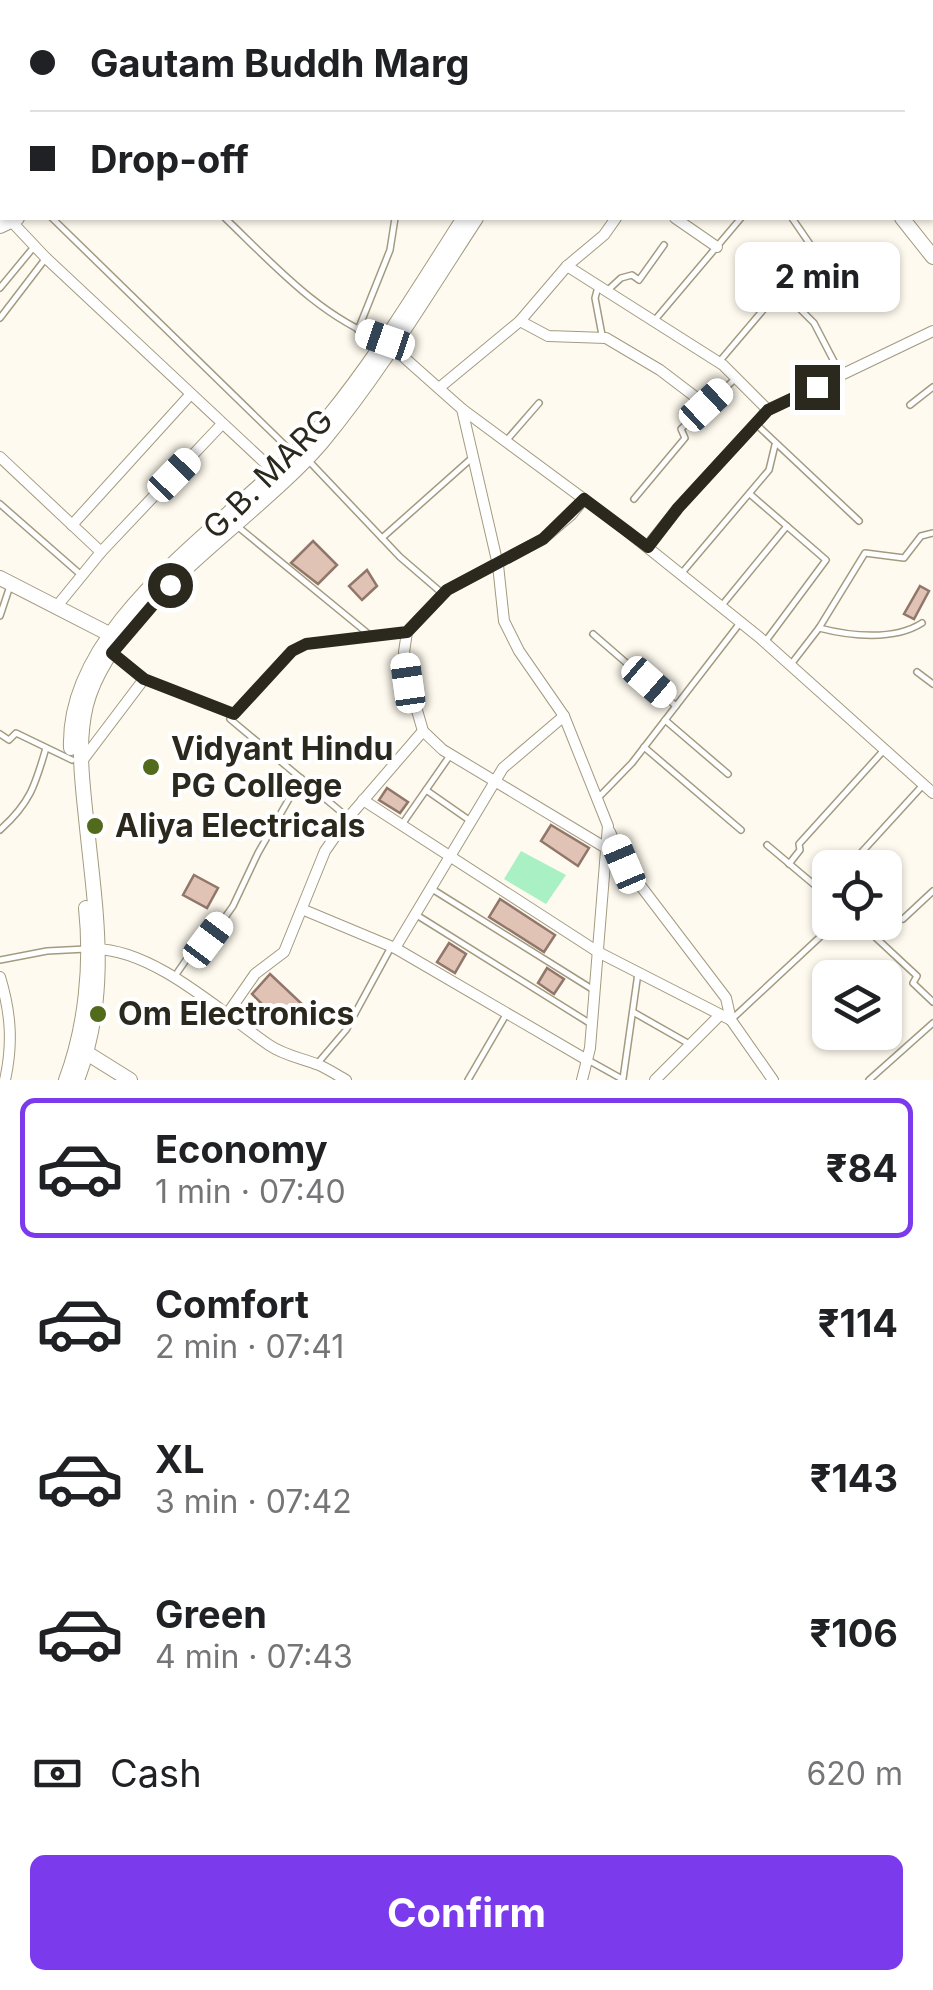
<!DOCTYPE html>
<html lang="en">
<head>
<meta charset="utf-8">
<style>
	body { margin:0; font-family:Inter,sans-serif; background:#f6f6f6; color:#202124; height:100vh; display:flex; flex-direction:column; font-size:38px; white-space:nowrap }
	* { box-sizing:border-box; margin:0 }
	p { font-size:32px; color:#757577 }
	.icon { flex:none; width:55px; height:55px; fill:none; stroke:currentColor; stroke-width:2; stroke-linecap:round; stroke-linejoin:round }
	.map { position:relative; height:1080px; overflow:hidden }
	.details { display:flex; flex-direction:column; background:#fff; flex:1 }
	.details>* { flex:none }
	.top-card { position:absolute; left:0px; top:0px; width:935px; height:220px; box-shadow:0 2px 8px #0004; display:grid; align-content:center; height:220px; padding:0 30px; background:#fff }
	.tools { position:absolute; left:812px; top:850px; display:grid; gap:20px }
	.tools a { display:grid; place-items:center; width:90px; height:90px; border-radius:15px; background:#fff; box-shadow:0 2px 8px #0004; font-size:50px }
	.end { position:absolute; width:45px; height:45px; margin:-22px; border:12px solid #2b281d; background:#fff; box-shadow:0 0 0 5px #fff }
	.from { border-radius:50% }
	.bubble { position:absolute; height:70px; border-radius:15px; background:#fff; box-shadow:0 2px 8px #0004; font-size:32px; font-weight:700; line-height:70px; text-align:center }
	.car { position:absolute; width:30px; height:60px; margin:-30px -15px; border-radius:12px; box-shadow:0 0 8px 2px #0007; background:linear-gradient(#fff 24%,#345 0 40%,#fff 0 76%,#345 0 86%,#fff 0) }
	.top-card b { display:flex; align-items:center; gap:35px; height:95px; font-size:38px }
	.top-card b+b { border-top:2px solid #e0e0e0 }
	.top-card i { width:25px; height:25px; background:#202124 }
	ul { padding:18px 0 0; list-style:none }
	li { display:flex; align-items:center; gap:30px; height:140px; margin:0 20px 15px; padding:0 10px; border:5px solid transparent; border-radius:15px }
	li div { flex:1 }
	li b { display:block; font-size:38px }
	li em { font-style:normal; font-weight:700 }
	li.current { border-color:#7c3aed }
	li>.icon { width:90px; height:90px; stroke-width:1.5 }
	.pay { display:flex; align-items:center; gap:25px; height:110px; padding:0 30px; font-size:38px }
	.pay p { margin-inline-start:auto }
	.cta { display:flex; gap:20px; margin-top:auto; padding:20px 30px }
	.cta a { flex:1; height:115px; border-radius:15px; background:#7c3aed; color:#fff; font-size:40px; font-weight:700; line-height:115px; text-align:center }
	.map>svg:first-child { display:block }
</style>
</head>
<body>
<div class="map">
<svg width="933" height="1080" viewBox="0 0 933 1080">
	<rect width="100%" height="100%" fill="#fefaef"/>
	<polygon fill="#a9f0c4" points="521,851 566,875 546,904 504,879"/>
	<g fill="#e0c3b5" stroke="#91766a" stroke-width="2.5">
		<polygon points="313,541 337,565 318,584 291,563"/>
		<polygon points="367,570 377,586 362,600 349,586"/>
		<polygon points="920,586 929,591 914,619 904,614"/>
		<polygon points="387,788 408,802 400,813 379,800"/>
		<polygon points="551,825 589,848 578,866 541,841"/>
		<polygon points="194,875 218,888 207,908 183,895"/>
		<polygon points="500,899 555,935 544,952 489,917"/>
		<polygon points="449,943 466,954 455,973 437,962"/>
		<polygon points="547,968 564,979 554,994 538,983"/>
		<polygon points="270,974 303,1005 283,1025 252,994"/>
	</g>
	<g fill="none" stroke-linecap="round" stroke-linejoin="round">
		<defs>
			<g id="service">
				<polyline points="29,0 32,2"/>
				<polyline points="265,0 266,2"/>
				<polyline points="620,0 623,2"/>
				<polyline points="273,2 278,0"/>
				<polyline points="932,118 933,118"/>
				<polyline points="932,198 933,197"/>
				<polyline points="52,218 293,453"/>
				<path d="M225 218C273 264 320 317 383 340"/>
				<polyline points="598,287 595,298 602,335"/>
				<polyline points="0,288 33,248"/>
				<polyline points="780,289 814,323 840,373"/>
				<polyline points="608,290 621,278 632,275 639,280 664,245"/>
				<polyline points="0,318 46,258"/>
				<polyline points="654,321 741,218"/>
				<polyline points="358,330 390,250 395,218"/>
				<polyline points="719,362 814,250 792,218"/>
				<polyline points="910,405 933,387"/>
				<polyline points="756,424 859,521"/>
				<polyline points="506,441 539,403"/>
				<polyline points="307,459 400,557 443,594"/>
				<polyline points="751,495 826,560 765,642"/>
				<polyline points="634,499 685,438 681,429 736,378"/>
				<polyline points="0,504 80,574"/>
				<polyline points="237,526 371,636"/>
				<polyline points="382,538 473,457"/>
				<polyline points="681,574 769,470 775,445"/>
				<polyline points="723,604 787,526"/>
				<polyline points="0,616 10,586"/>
				<path d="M819 628C850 636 894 641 922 623"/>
				<polyline points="593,634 676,706"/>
				<polyline points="113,654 144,679 234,714"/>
				<polyline points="792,663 819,628 865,553 904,558 921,536 933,533"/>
				<polyline points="917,672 933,684"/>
				<polyline points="665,720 728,774"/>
				<polyline points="0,734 9,740 16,733 72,760"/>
				<polyline points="644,747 741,830"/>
				<polyline points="426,790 469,820"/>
				<polyline points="599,797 632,763 740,623"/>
				<polyline points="346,816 230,719 292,651 306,644 405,632"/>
				<polyline points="403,823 451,754"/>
				<path d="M0 830C30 803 35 786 46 748"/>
				<polyline points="767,845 830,898"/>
				<polyline points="789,864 800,850 799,844 884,750"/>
				<polyline points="849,866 923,785"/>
				<polyline points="432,889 592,989"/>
				<polyline points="415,914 591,1024"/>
				<polyline points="903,919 933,891"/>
				<polyline points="859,922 917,976 913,983 933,1002"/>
				<polyline points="0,960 47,951 86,949"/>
				<polyline points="175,976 197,944 209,940 233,906 258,853 301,778"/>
				<polyline points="633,1012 691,1045"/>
				<polyline points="732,1019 836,922"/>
				<polyline points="588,1060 622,1079"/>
				<polyline points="317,1064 346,1030 390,949"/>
				<polyline points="623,1079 638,973"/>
				<polyline points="468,1080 507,1013"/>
				<polyline points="869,1080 933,1023"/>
			</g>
			<g id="minor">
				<polyline points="53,2 53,0"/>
				<polyline points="0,176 2,170"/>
				<polyline points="675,218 717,247"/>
				<polyline points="11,221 46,258 278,475"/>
				<polyline points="567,266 723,365 768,410"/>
				<polyline points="520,321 548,336 606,338 660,370 706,405"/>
				<polyline points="390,345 462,409 498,565 504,621 519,651 564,716 608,826 590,1048 582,1080"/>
				<polyline points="439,388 520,321 567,266 604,235 616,218"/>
				<polyline points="462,409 627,531 759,637 933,793"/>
				<polyline points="0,457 101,552"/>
				<polyline points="584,499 571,515 543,539 447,590 407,632 404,652 409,683 423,731 443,750 606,848"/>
				<polyline points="72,525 190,395"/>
				<polyline points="647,547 678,508 768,410 933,331"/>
				<polyline points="57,606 101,552 222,424"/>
				<polyline points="82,761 144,679"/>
				<polyline points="363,800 598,952 731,1020"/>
				<polyline points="610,832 624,864 726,998 731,1020 773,1080"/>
				<polyline points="304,910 395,948 587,1060"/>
				<polyline points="395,948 503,768 564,716"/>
				<path d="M93 949C153 948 222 1013 269 1045 285 1056 302 1058 319 1065 328 1069 337 1075 346 1080"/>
				<path d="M0 977C11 1013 13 1044 5 1080"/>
				<polyline points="228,1013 255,974 284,952 325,851 348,818 423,731"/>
				<polyline points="655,1080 720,1015"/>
			</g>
			<g id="tertiary">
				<polyline points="730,0 732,2"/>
				<polyline points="449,2 453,0"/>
				<polyline points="606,2 607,0"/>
				<polyline points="902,218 933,257"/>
				<polyline points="0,226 17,218"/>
				<polyline points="0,578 115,637"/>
				<path d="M71 748C66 615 248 514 326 420 378 357 420 286 464 218"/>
				<polyline points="82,1050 130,1080"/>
				<path d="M66 1080C86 1027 92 964 86 908"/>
				<path d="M77 1080C111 992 95 909 86 818 82 780 77 742 86 705 112 606 257 519 322 442 380 372 427 293 476 218"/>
			</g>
		</defs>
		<use href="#service" stroke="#a39b80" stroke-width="8"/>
		<use href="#minor" stroke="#a39b80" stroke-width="12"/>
		<use href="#tertiary" stroke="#a39b80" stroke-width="16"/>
		<use href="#service" stroke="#fff" stroke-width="5"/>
		<use href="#minor" stroke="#fff" stroke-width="10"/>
		<use href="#tertiary" stroke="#fff" stroke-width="14"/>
	</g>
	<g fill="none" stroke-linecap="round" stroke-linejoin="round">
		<polyline stroke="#2b281d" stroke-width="12" points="170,585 112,653 144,679 234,714 292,651 306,644 407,632 447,590 543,539 584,499 648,547 678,508 768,410 817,387"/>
	</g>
	<g fill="#526a1b" stroke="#fff" stroke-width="4">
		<circle cx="151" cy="767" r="10"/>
		<circle cx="95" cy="826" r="10"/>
		<circle cx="98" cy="1014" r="10"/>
	</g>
	<g text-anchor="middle" stroke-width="8" stroke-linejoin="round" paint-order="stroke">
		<g font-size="32" fill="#2b281d" stroke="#fff">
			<text transform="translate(268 474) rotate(-45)" y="11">G.B. MARG</text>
		</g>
		<g font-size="32" font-weight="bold" fill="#2b281d" stroke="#fff" text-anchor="start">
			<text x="171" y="760">Vidyant Hindu<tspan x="171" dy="37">PG College</tspan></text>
			<text x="115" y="837">Aliya Electricals</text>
			<text x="118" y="1025">Om Electronics</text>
		</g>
	</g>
</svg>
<div class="tools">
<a><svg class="icon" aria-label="locate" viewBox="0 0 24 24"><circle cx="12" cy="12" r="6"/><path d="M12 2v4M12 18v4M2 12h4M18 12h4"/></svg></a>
<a><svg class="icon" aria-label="layers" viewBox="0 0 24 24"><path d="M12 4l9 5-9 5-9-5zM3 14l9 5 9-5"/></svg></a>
</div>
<i class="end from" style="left:170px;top:585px"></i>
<i class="end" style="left:817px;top:387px"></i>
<div class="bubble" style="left:735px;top:242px;width:165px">2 min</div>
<i class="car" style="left:385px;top:340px;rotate:289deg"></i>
<i class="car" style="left:706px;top:405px;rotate:47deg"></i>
<i class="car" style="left:174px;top:475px;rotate:44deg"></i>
<i class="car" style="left:649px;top:682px;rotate:131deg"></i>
<i class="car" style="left:408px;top:683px;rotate:352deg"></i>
<i class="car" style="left:624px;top:864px;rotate:337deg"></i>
<i class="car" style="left:208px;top:940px;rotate:37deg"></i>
<div class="top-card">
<b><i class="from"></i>Gautam Buddh Marg</b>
<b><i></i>Drop-off</b>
</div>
</div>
<section class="details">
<ul>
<li class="current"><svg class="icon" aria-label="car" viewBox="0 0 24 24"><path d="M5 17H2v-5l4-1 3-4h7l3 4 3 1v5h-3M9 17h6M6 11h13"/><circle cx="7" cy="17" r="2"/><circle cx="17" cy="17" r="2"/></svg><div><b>Economy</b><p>1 min · 07:40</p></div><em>₹84</em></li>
<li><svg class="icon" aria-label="car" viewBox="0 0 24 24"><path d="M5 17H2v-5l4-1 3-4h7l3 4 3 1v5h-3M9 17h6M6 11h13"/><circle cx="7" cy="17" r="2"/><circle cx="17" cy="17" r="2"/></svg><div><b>Comfort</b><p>2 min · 07:41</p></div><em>₹114</em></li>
<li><svg class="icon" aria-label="car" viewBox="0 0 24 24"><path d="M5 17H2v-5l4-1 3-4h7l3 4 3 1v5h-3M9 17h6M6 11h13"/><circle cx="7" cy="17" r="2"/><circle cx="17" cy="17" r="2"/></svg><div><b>XL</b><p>3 min · 07:42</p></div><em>₹143</em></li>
<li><svg class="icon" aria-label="car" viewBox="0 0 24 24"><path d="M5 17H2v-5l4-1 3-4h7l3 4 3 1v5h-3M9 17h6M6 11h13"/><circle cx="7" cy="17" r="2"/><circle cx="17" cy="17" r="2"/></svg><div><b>Green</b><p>4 min · 07:43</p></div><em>₹106</em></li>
</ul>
<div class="pay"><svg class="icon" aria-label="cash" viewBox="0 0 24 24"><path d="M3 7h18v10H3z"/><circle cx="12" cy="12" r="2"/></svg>Cash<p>620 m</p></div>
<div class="cta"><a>Confirm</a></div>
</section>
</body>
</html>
